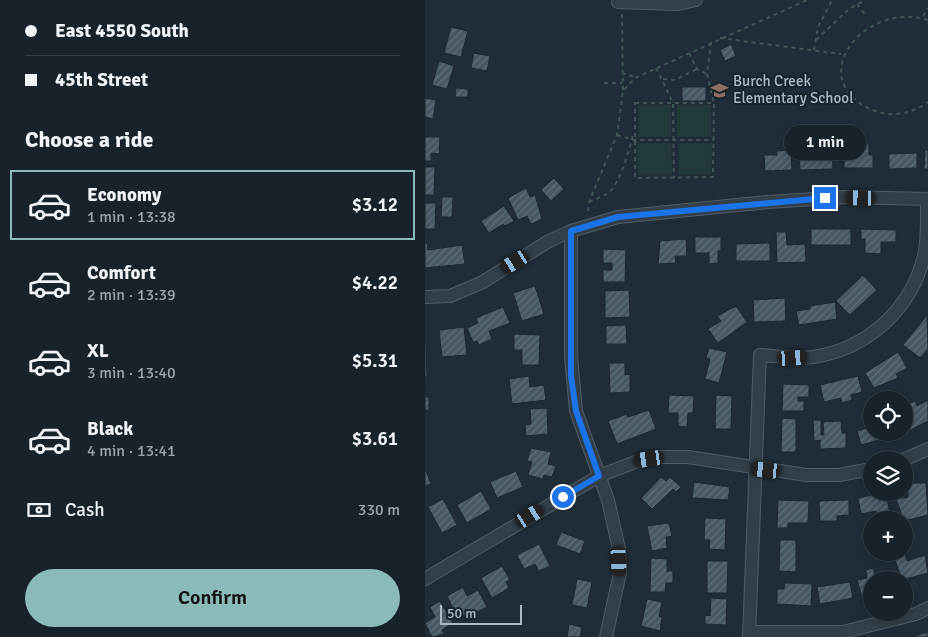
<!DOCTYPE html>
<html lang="en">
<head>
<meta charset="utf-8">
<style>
	body { margin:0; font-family:Signika,sans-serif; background:#252f36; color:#f1f3f6; height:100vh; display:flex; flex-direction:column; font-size:19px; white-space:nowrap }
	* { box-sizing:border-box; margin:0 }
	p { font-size:16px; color:#9fa4a8 }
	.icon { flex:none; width:28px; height:28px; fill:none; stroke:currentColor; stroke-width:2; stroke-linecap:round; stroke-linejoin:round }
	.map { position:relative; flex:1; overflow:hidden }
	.drawer { display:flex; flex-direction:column; background:#18222a; width:425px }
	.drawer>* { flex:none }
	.banner { display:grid; align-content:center; height:110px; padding:0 25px; background:#18222a }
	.tools { position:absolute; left:438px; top:391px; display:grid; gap:10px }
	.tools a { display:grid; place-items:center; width:50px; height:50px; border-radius:50%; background:#18222a; box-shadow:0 2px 12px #0003,0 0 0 1px #363f47; font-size:25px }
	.scale { position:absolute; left:15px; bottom:12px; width:82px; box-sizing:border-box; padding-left:5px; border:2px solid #adbac5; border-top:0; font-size:14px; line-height:18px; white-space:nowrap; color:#adbac5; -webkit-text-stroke:4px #19242d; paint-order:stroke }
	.end { position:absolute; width:22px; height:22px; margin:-11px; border:6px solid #1a73e8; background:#fff; box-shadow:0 0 0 2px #fff }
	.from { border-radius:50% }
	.bubble { position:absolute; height:35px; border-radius:18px; background:#18222a; box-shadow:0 2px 12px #0003,0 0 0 1px #363f47; font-size:16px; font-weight:600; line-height:35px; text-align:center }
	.car { position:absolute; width:15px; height:30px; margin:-15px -8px; border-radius:6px; box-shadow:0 0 4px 1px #0007; background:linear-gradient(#222 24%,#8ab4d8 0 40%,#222 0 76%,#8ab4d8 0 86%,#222 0) }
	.banner b { display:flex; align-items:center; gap:18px; height:48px; font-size:19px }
	.banner b+b { border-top:1px solid #363f47 }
	.banner i { width:12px; height:12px; background:#f1f3f6 }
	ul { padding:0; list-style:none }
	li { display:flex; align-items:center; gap:15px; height:70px; margin:0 10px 8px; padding:0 15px; border:2px solid transparent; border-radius:0px }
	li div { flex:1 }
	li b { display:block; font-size:19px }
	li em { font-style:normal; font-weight:600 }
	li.current { border-color:#8bbbb9 }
	li>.icon { width:45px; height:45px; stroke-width:1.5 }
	h2 { padding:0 25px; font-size:22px; line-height:60px }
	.pay { display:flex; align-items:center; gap:12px; height:55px; padding:0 25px; font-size:19px }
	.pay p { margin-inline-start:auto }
	.cta { display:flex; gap:10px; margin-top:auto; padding:10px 25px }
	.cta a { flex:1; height:58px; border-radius:30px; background:#8bbbb9; color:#111; font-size:20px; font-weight:600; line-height:58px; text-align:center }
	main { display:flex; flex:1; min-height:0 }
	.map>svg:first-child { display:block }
</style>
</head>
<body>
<main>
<section class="drawer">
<div class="banner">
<b><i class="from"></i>East 4550 South</b>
<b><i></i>45th Street</b>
</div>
<h2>Choose a ride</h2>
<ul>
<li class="current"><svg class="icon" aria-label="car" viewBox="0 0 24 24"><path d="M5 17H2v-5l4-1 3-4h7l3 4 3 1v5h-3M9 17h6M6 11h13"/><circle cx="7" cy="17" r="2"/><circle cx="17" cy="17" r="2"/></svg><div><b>Economy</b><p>1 min · 13:38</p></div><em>$3.12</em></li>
<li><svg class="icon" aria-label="car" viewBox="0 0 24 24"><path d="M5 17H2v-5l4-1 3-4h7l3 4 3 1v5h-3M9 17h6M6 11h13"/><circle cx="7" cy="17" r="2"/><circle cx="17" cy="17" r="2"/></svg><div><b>Comfort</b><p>2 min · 13:39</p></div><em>$4.22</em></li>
<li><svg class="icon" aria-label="car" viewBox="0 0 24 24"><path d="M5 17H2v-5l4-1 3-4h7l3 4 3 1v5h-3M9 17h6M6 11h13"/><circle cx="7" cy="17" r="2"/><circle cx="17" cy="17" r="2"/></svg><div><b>XL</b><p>3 min · 13:40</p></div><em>$5.31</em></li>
<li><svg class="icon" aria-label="car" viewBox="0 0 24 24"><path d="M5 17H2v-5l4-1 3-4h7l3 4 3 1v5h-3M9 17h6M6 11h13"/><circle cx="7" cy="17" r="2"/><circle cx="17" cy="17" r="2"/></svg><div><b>Black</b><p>4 min · 13:41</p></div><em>$3.61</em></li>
</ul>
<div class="pay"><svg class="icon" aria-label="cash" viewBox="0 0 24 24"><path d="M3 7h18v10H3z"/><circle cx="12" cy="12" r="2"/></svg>Cash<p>330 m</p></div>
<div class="cta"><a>Confirm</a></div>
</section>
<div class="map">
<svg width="503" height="637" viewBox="0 0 503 637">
	<defs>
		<pattern id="building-hatch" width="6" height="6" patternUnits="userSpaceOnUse" patternTransform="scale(1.25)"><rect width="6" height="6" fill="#475864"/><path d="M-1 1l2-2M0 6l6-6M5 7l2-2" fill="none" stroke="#5f6e79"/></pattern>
	</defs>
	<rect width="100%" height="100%" fill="#202d38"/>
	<g fill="#213938">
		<rect x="213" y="105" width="33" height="32"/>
		<rect x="252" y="105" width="34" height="32"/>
		<polygon points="212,143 246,143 247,175 213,175"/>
		<polygon points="253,143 287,143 286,175 253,174"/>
	</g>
	<g fill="url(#building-hatch)" stroke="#1b262f">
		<polygon points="26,27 43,31 36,57 19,53"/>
		<polygon points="306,44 311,56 300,61 295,50"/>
		<polygon points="49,53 65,56 62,71 46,68"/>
		<polygon points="14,61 29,66 22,89 7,85"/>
		<rect x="257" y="87" width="24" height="14"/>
		<polygon points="31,88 43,89 43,97 30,97"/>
		<polygon points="0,98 11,100 8,119 0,117"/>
		<polygon points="0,137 15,137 14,154 6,153 6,161 0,161"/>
		<polygon points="428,143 444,144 444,155 448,155 448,168 419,168 419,153 428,153"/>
		<polygon points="407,149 408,169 375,170 374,150"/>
		<polygon points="366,150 367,170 340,171 339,155 352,155 351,151"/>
		<polygon points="500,150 503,150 503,169 499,169"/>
		<polygon points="492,153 492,168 464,169 464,154"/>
		<polygon points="0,167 10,167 9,195 0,195"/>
		<polygon points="129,178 139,189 126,201 116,190"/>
		<polygon points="101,188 105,197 110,195 117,219 106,224 102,216 93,220 83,198"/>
		<polygon points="17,197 28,197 27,217 16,217"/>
		<polygon points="0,203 11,203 10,229 0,229"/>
		<polygon points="79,206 89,221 80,226 78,224 64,233 56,221"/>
		<rect x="386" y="229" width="40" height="16"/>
		<polygon points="436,229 471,230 471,242 456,242 456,254 440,253 440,239 436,239"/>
		<polygon points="351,232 361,232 362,245 380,244 381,262 352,263"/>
		<polygon points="270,237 296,237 296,251 293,251 293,263 284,264 284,253 270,253"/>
		<polygon points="261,239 262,256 250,256 251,263 233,264 235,241"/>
		<polygon points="0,243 2,243 3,250 37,245 40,264 0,268"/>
		<polygon points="345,243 345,261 311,261 311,244"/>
		<polygon points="178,249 201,250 200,282 178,282 178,270 187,270 187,263 178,263"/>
		<polygon points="438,275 452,290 425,315 411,301"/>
		<polygon points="110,286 119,314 97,321 88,293"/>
		<polygon points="204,290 205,317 180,318 180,291"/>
		<polygon points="360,298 361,321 329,322 328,300"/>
		<polygon points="410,302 412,319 374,325 371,311 385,309 385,306"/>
		<polygon points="311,306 322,322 293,343 283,329 296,321 292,316"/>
		<polygon points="78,307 85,323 64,331 67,339 54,345 52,341 48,342 42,328 53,323 51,318"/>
		<polygon points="502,315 503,349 495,358 478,345"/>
		<polygon points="201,325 202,344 181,344 181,326"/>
		<polygon points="39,327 42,355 17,357 14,330"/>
		<polygon points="89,334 115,335 114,365 97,365 97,350 89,350"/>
		<polygon points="0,341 1,341 2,377 0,377"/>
		<polygon points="284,348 302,352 294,383 280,379 285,359 281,358"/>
		<polygon points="473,352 482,368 471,374 473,378 449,388 440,373"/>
		<polygon points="184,363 200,363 200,375 205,374 205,392 185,393"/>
		<polygon points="104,376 105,387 119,385 121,400 87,404 84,379"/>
		<polygon points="433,376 437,392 426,395 427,400 417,403 416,398 399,402 395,385"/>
		<polygon points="0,384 1,397 4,397 4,410 0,410"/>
		<polygon points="358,384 384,385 384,397 373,397 373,401 379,401 379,411 357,411"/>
		<polygon points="244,395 269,396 268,413 263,413 262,427 253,426 253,413 243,413"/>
		<polygon points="291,395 307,396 306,429 290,429"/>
		<polygon points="503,400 503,421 482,432 479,426 479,415 485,412 481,405 490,401 492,406"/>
		<polygon points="122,408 123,434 101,436 100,425 106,424 105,409"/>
		<polygon points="224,410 231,429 192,444 183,421 202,414 203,417"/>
		<polygon points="357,418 371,419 371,452 356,452"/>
		<polygon points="446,418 446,432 473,432 473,435 436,445 432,431 442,428 439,420"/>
		<polygon points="388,420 396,420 396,435 399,435 398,422 416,421 417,433 421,433 421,448 395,449 395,440 389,441"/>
		<polygon points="106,448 126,452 123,464 131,466 127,477 119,475 118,479 103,475 107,462 102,461"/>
		<polygon points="0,468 6,484 0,486"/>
		<polygon points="91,471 98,487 72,498 65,482"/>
		<polygon points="236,477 241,481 245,477 256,487 251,492 248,489 227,509 216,498"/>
		<polygon points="269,482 305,487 303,500 267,498"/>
		<polygon points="483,483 501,483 503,515 479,521 471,499 483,497"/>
		<polygon points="56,491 66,509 42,523 32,505"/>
		<polygon points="461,492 465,514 452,516 451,511 436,514 433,498"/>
		<polygon points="18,499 32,525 17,533 3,507"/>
		<polygon points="353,500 384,501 383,523 363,523 363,528 352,528"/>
		<polygon points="424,500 424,515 412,516 412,521 395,521 394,501"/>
		<polygon points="280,518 301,519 300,550 284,549 285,540 279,540"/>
		<polygon points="244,523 247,536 241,537 242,548 227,551 222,526"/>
		<polygon points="136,532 160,541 155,554 131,545"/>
		<polygon points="355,540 371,540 371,572 354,571"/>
		<polygon points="114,544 125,566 114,571 110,564 99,569 92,555"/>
		<polygon points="480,554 482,561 500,555 503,573 477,580 469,557"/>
		<polygon points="226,558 242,559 242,571 248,571 248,583 241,583 240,592 225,592"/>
		<polygon points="282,561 303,561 302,593 282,593"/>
		<polygon points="77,566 85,580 81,582 84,588 67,598 56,578"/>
		<polygon points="448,568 450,575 466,572 468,580 446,580 446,594 437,597 432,580 442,578 441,570"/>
		<polygon points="152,579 167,582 162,608 147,605"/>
		<polygon points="425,582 428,598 395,604 392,587"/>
		<polygon points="360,583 387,584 386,606 352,604 352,589 359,589"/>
		<polygon points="38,587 42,596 53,590 62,607 40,618 37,613 32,616 22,596"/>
		<polygon points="286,598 302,599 301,625 280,624 280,615 285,616"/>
		<polygon points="222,599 237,602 234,616 237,617 235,631 216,626"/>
		<polygon points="15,601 28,623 17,630 19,634 7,637 0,623 10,617 5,607"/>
		<polygon points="144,624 157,627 155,637 142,637"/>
		<polygon points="503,632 503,637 486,637"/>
	</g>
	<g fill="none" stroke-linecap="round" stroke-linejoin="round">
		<defs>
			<g id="minor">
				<polyline points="193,2 253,4 271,0"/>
				<polyline points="146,231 146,357 151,411 183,500 194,549 195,573 181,637"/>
				<polyline points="0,297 25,296 56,283 124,241 146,231 193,217 343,202 420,197 503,199"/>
				<polyline points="478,460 503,449"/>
				<polyline points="0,579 174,476 213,461 234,457 263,457 381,475 414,475 446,469"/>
				<polyline points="325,632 418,632 491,614 503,608"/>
				<path d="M324 637 335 355C352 356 370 359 388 357 442 349 486 310 499 256 503 238 502 218 502 199"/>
			</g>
		</defs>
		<use href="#minor" stroke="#515d66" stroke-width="14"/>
		<g stroke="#3f5655" stroke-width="2" stroke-dasharray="4 4" stroke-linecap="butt">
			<polyline points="432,4 441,16"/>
			<polyline points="197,14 198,91"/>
			<polyline points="498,16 503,8"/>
			<path d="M503 20C435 0 375 85 453 112 470 117 488 113 503 102"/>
			<polyline points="295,38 416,54"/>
			<polyline points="391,40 424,9 440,0"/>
			<polyline points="286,42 282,74 289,103"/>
			<polyline points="389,50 393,27 407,0"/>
			<polyline points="264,53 272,69 282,74"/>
			<polyline points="231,68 248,103 249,178"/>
			<polyline points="197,73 209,77"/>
			<polyline points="238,79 250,80 272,69"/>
			<polyline points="179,83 197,83"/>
			<polygon points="210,103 289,103 288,177 210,178"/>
			<polyline points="192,135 209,140 289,140"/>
			<path d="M164 202C170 199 177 197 182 194 195 185 204 150 208 135"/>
			<polyline points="163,211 164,202 192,135 198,91 210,78 382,0"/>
		</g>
		<use href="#minor" stroke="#333f48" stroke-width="12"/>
	</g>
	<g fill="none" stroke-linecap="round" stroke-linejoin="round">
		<polyline stroke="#1a73e8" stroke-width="6" points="138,497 174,476 151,411 146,376 146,231 193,217 400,198"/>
	</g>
	<defs>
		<symbol id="school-bare" viewBox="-9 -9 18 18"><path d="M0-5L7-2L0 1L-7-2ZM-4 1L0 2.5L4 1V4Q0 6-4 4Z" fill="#8d6e63" stroke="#19242d" stroke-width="2.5" paint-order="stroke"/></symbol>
	</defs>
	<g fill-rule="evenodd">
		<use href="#school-bare" x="282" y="78" width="25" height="25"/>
	</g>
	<g text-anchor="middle" stroke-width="4.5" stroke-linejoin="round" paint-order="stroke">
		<g font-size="15" fill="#adbac5" stroke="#19242d" text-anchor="start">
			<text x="308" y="86">Burch Creek<tspan x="308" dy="17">Elementary School</tspan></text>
		</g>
	</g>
</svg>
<div class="tools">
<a><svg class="icon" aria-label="locate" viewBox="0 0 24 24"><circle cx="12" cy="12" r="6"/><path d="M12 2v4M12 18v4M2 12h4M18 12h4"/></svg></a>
<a><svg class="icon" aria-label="layers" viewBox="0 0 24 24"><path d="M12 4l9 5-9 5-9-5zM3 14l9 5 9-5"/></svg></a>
<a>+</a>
<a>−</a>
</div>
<div class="scale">50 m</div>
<i class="end from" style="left:138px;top:497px"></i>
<i class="end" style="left:400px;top:198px"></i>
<div class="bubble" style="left:359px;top:125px;width:82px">1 min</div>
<i class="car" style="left:436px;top:198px;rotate:271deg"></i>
<i class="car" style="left:90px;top:262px;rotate:239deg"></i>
<i class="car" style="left:368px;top:358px;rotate:87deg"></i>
<i class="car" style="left:224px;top:459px;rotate:262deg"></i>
<i class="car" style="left:341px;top:470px;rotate:276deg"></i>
<i class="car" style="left:105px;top:516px;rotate:59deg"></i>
<i class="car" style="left:194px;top:561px;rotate:177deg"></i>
</div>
</main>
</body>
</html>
